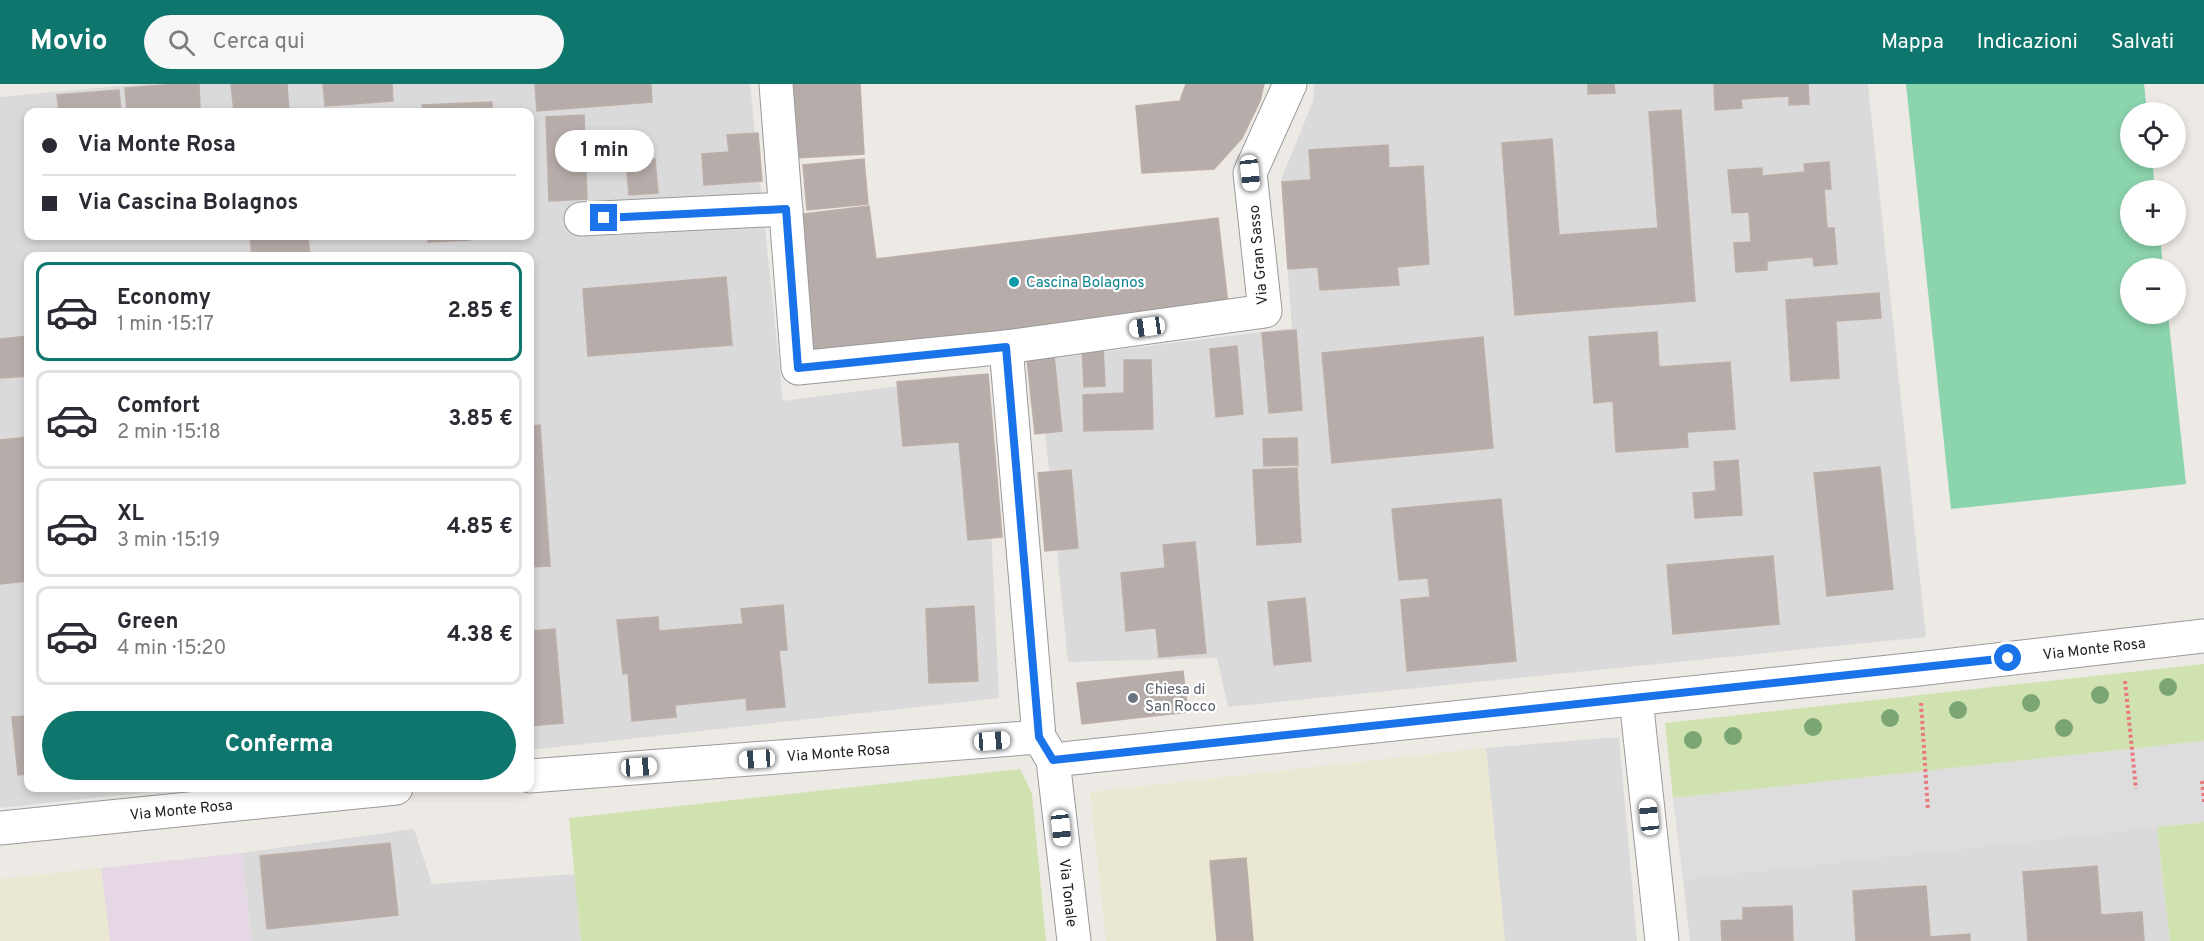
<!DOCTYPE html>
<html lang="it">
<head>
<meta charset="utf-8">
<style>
	body { margin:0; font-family:Overpass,sans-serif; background:#f7f7f7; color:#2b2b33; height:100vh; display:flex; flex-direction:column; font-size:22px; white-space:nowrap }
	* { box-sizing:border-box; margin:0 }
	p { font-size:20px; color:#7c7c81 }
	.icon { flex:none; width:33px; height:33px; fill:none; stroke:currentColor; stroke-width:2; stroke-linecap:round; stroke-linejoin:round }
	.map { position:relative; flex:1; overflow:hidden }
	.details { position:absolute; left:24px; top:168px; width:510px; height:540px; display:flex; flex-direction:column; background:#fff; border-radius:12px; box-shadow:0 3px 9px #0003 }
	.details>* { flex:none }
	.hud { position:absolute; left:24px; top:24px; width:510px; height:132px; border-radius:12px; box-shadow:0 3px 9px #0003; display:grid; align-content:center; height:132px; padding:0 18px; background:#fff }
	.buttons { position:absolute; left:2120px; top:18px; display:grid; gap:12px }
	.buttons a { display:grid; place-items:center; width:66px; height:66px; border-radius:50%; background:#fff; box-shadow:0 3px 9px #0003; font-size:30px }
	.end { position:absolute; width:27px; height:27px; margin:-14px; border:8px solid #1a73e8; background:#fff; box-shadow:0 0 0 3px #fff }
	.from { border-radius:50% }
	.bubble { position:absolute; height:42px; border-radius:21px; background:#fff; box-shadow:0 3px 9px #0003; font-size:20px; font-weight:700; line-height:42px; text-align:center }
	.car { position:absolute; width:18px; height:36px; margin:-18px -9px; border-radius:8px; box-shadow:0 0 4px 2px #0007; background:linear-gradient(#fff 24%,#345 0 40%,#fff 0 76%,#345 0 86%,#fff 0) }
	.hud b { display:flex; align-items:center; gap:21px; height:57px; font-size:22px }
	.hud b+b { border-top:2px solid #e1e1e2 }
	.hud i { width:15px; height:15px; background:#2b2b33 }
	ul { padding:10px 0 0; list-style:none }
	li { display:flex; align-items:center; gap:18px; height:99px; margin:0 12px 9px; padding:0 6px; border:3px solid #e1e1e2; border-radius:12px }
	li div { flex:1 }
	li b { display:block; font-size:22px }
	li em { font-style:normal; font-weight:700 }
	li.on { border-color:#0f766e }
	li>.icon { width:54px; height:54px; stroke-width:1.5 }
	.button { display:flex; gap:12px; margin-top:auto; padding:12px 18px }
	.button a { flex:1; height:69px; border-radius:36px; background:#0f766e; color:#fff; font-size:24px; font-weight:700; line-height:69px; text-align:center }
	header { display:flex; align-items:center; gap:36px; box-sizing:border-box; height:84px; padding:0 30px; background:#0f766e; color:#fff }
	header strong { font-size:28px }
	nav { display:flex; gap:33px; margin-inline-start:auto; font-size:21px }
	.search { width:420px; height:54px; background:#f7f7f7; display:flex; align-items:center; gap:15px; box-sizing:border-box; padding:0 21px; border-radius:33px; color:#7c7c81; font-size:22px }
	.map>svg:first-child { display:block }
</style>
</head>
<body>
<header>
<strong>Movio</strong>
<div class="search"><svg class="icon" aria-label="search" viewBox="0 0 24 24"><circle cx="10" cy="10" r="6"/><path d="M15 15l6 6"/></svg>Cerca qui</div>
<nav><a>Mappa</a><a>Indicazioni</a><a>Salvati</a></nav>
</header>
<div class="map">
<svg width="2204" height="857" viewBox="0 0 2204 857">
	<rect width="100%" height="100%" fill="#ede9e4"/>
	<g fill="#dbdadb" fill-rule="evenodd">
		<path d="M141 0H750L783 317 984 291 999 614 530 666V172H28V704H187L0 724V13ZM28 28H530V152H28Z"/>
		<polygon points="1314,0 1868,0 1926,553 1228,623 1217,574 1068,578 1038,276 1292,244 1281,96 1313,17"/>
		<polygon points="1619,653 1637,857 1505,857 1486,664"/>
		<polygon points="2157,743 2170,857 1690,857 1683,795"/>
		<polygon points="414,745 432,800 575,790 581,857 251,857 242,769"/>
	</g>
	<polygon fill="#e6d7e5" points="242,769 251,857 110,857 101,784"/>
	<g fill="#eae8d2">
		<polygon points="1486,664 1505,857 1106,857 1090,708"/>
		<polygon points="101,784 110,857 0,857 0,795"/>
	</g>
	<g fill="#d0e2b0">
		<polygon points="2204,580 2204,657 1673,714 1665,639"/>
		<polygon points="1020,685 1032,710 1046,857 581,857 569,734"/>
		<polygon points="2204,738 2204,857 2170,857 2157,743"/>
	</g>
	<polygon fill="#8bd4ad" points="1906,0 2144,0 2147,28 2130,28 2130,74 2152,74 2155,106 2130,106 2130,152 2160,152 2163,184 2130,184 2130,230 2168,230 2186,400 1951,425"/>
	<polygon fill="#ddd" points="2204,657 2204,738 1683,795 1673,714"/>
	<g fill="#b6adaa" stroke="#bdafa8" stroke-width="1.5">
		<polygon points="178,0 199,0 200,23 127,28 125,4"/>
		<polygon points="231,0 287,0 289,28 234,28"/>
		<polygon points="323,0 392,0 393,17 325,22"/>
		<polygon points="535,0 651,0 652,18 537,27"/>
		<polygon points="792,0 860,0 864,70 796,74"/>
		<polygon points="1186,0 1264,0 1260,17 1242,54 1214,85 1142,89 1136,22 1180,17"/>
		<polygon points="1588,0 1614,0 1615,9 1588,10"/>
		<polygon points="1714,0 1808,0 1809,20 1789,21 1789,12 1741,15 1742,24 1715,26"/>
		<polygon points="119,6 121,28 59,28 57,11"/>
		<polygon points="492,18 492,28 423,28 422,21"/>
		<polygon points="1681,26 1695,217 1515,231 1502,59 1552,55 1559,151 1658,144 1649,28"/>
		<polygon points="584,31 587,115 549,117 546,33"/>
		<polygon points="758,49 762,97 704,101 702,70 729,68 727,51"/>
		<polygon points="1388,61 1389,84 1423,82 1429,180 1397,183 1399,201 1320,206 1318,183 1288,185 1282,98 1311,96 1309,66"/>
		<polygon points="655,75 658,109 629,111 626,77"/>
		<polygon points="864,75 868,120 807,126 803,81"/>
		<polygon points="1829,78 1831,105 1824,105 1827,144 1834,144 1837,180 1814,182 1813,173 1767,177 1767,186 1736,188 1734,159 1751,158 1749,128 1732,129 1728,86 1762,84 1762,92 1805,88 1804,80"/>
		<polygon points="869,122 876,175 1218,134 1228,220 813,269 796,131"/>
		<polygon points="250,152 308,152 310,172 252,172"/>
		<polygon points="428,152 470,152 470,156 428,158"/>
		<polygon points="726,193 732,261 588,272 583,205"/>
		<polygon points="1879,209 1881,234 1836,237 1839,294 1791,297 1786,216"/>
		<polygon points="1296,246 1302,326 1269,329 1262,249"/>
		<polygon points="1657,248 1659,283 1730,278 1735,345 1687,348 1688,363 1616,368 1613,317 1594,319 1589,253"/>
		<polygon points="28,252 28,292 0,294 0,255"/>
		<polygon points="1483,253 1493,364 1332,379 1322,269"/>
		<polygon points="1103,261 1105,302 1084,303 1082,262"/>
		<polygon points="1237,262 1243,330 1216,333 1210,265"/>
		<polygon points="1054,272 1062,347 1035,350 1027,275"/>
		<polygon points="1124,276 1151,276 1153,345 1084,347 1083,311 1124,309"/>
		<polygon points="988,290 1002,453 968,456 959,358 903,362 897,298"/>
		<polygon points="540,341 550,482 530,483 530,342"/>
		<polygon points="28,353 28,497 0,500 0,356"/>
		<polygon points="1297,354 1298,381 1264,382 1263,355"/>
		<polygon points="1738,376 1742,431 1695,434 1693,409 1716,407 1714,378"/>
		<polygon points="1880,383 1893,505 1827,512 1814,389"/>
		<polygon points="1297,384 1301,458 1257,461 1253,386"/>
		<polygon points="1071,386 1078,464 1045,467 1038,389"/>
		<polygon points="1501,415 1516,577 1407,587 1401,516 1430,513 1428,494 1399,496 1392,425"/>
		<polygon points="1195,458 1206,569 1159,573 1156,544 1126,547 1121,489 1165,484 1163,461"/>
		<polygon points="1773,472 1779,540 1673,550 1667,481"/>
		<polygon points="1305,514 1311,577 1274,581 1268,518"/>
		<polygon points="783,521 787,566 779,566 785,623 747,626 746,614 675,621 676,633 632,637 628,589 623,590 617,536 658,533 659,547 743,540 741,525"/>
		<polygon points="974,522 978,597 929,599 926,525"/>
		<polygon points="555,545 563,639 530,642 530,547"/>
		<polygon points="1183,587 1188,628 1082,640 1077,599"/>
		<polygon points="28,632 28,690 18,691 12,633"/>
		<polygon points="390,759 398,831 267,845 260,772"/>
		<polygon points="1246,774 1253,857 1217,857 1210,777"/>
		<polygon points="2097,782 2101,831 2142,828 2144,857 2028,857 2023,788"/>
		<polygon points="1926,802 1930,853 1970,850 1970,857 1856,857 1853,807"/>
		<polygon points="1792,822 1793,857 1722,857 1721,837 1743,836 1743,824"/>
	</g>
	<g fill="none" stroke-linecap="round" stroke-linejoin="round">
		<defs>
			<g id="street">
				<polyline points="776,0 798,284 1006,263 1265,227 1250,89 1290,0"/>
				<polyline points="581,135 786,125"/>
				<path id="s1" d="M1006 263 1039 653 1053 676 1074 857"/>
				<polyline points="1636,615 1662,857"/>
				<path id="s2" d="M1053 676 1918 585 2204 552"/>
				<path id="s3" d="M530 692 1039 653"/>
				<path id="s4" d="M0 744 396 704"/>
			</g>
		</defs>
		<use href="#street" stroke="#9a9a9a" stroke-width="35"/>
		<g stroke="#ea797e" stroke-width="4" stroke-dasharray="3 3" stroke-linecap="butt">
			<polyline points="2125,597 2136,705"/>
			<polyline points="1921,619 1928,727"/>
			<polyline points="2202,697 2204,718"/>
		</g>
		<use href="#street" stroke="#fff" stroke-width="33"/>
	</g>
	<g fill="#7ba673">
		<circle cx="2168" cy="603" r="9"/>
		<circle cx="2100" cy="611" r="9"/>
		<circle cx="2031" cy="619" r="9"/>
		<circle cx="1958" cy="626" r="9"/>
		<circle cx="1890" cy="634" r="9"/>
		<circle cx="1813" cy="643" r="9"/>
		<circle cx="2064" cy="644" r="9"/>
		<circle cx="1733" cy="652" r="9"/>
		<circle cx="1693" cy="656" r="9"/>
	</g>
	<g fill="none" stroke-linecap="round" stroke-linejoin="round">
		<polyline stroke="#1a73e8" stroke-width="8" points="604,134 786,125 798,284 1006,263 1039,653 1053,676 2008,574"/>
	</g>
	<circle fill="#0f9aa8" stroke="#fff" stroke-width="2" cx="1014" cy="198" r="6"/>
	<circle fill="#6b7280" stroke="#fff" stroke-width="2" cx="1133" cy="614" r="6"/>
	<g text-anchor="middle" stroke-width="4.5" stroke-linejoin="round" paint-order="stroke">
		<g font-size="15" fill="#1d1d1d" stroke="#fff">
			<text transform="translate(1258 171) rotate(-95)" y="5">Via Gran Sasso</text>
			<text dy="5" stroke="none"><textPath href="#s2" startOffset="1047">Via Monte Rosa</textPath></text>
			<text dy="5" stroke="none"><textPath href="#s3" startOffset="309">Via Monte Rosa</textPath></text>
			<text dy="5" stroke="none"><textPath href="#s4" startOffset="182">Via Monte Rosa</textPath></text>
			<text dy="5" stroke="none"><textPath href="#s1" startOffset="552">Via Tonale</textPath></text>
		</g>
		<g font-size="15" fill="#0d838f" stroke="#fff" text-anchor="start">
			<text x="1026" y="203">Cascina Bolagnos</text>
		</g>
		<g font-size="15" fill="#5b616d" stroke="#fff" text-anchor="start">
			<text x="1145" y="610">Chiesa di<tspan x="1145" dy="17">San Rocco</tspan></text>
		</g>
	</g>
</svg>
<div class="buttons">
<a><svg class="icon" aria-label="locate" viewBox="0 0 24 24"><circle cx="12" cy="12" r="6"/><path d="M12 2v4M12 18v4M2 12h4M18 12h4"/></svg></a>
<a>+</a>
<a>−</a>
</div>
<i class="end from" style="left:2008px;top:574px"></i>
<i class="end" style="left:604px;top:134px"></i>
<div class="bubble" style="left:555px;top:46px;width:99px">1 min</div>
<i class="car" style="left:1250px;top:89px;rotate:174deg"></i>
<i class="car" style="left:1147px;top:243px;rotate:262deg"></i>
<i class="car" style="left:992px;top:657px;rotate:86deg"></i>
<i class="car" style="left:757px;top:675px;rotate:266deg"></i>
<i class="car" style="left:639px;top:683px;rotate:86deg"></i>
<i class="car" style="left:1649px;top:733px;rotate:354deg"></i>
<i class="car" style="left:1061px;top:744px;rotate:174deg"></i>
<div class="hud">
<b><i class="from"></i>Via Monte Rosa</b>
<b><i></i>Via Cascina Bolagnos</b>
</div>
<section class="details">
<ul>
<li class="on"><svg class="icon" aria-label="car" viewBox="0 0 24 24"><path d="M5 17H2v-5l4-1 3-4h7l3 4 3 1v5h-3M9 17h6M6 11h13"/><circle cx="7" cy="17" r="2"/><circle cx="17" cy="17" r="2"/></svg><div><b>Economy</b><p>1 min · 15:17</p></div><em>2.85 €</em></li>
<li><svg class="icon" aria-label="car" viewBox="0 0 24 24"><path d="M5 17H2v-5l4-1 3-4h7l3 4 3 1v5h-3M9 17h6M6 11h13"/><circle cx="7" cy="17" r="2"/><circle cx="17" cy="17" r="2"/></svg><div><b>Comfort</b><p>2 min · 15:18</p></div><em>3.85 €</em></li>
<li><svg class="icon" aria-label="car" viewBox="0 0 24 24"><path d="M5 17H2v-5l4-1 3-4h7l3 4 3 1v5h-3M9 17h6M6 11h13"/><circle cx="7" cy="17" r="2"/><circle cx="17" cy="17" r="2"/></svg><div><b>XL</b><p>3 min · 15:19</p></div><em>4.85 €</em></li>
<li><svg class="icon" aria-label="car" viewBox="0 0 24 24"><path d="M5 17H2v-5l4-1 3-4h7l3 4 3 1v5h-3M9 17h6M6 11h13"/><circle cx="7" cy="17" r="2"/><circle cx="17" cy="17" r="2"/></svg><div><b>Green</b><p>4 min · 15:20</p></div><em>4.38 €</em></li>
</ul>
<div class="button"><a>Conferma</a></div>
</section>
</div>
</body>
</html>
